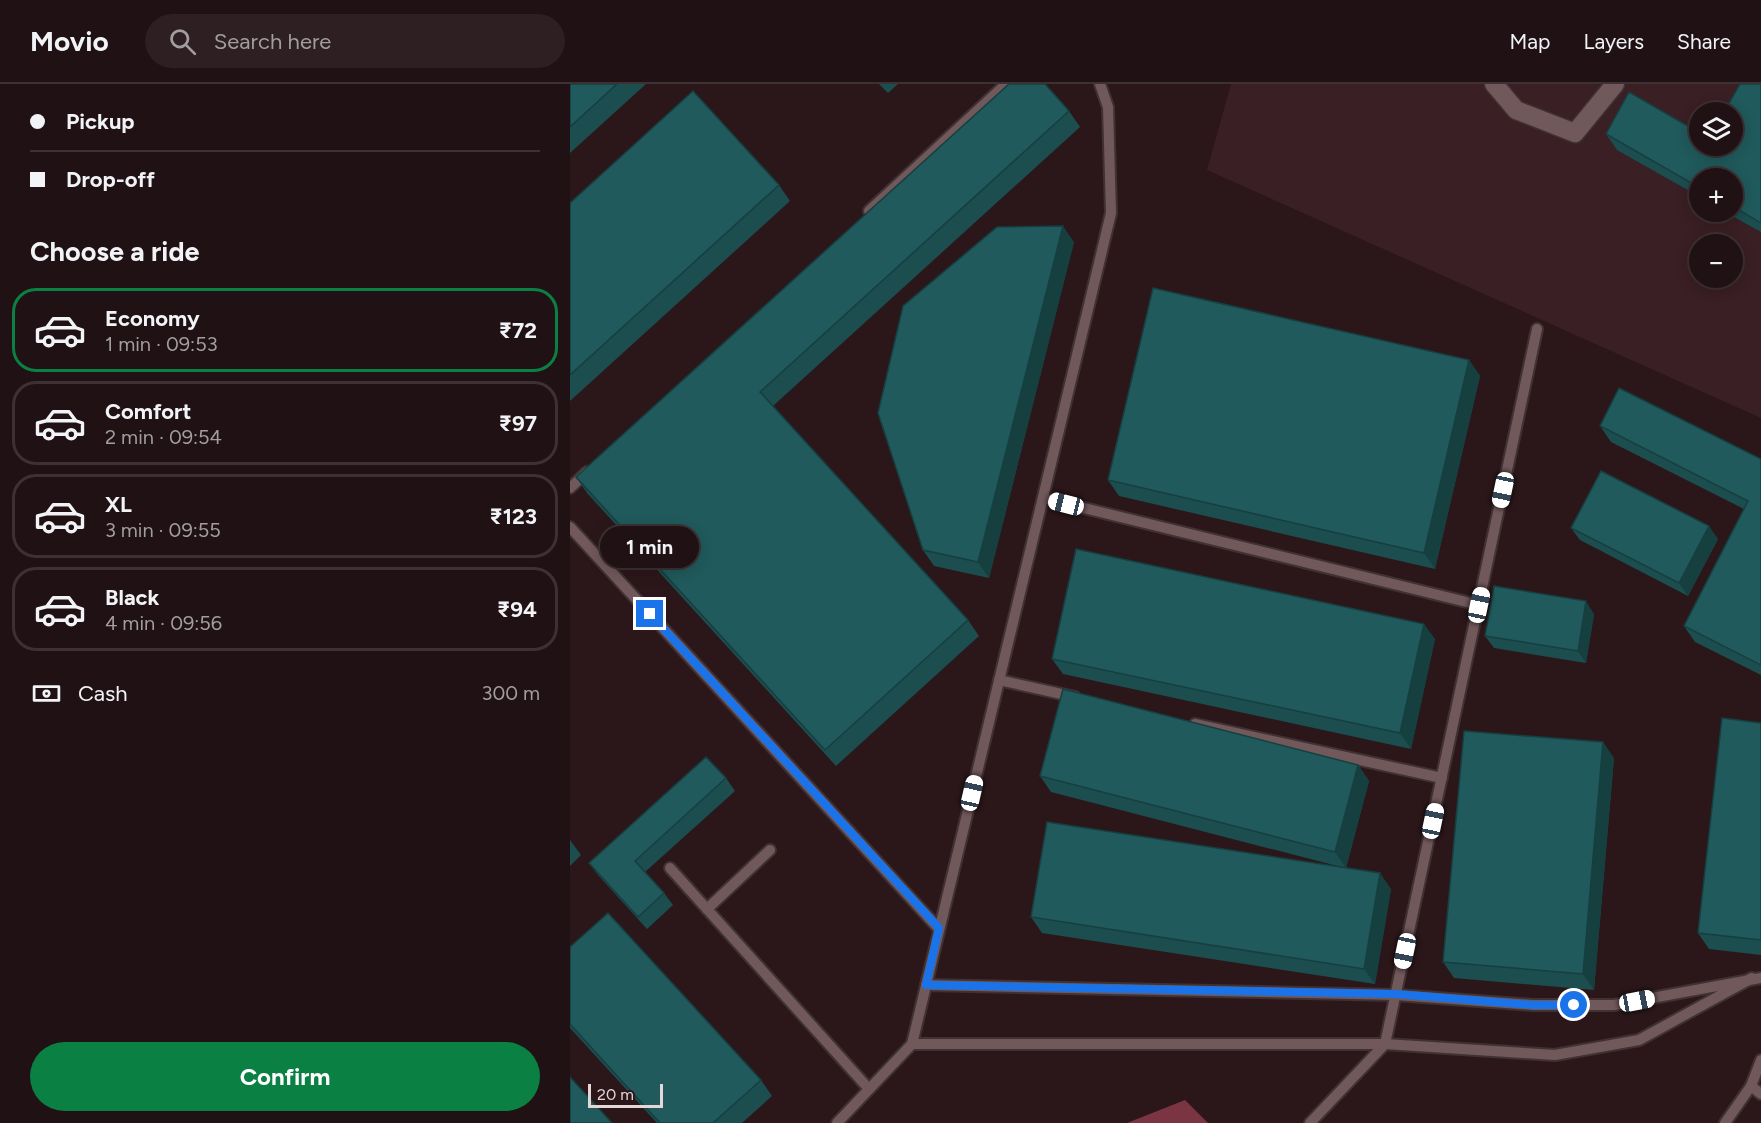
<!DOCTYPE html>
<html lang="en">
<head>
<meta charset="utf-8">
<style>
	body { margin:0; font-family:Figtree,sans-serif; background:#2d1f22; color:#f1f3f6; height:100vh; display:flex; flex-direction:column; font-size:22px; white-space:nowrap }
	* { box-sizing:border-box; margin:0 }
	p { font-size:20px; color:#a29da0 }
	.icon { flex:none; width:33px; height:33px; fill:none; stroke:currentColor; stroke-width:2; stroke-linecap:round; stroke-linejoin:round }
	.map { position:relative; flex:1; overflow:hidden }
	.sheet { display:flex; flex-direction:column; background:#201114; width:570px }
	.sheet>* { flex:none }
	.banner { display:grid; align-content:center; height:132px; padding:0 30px; background:#201114 }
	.fabs { position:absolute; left:1119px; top:18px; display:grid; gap:12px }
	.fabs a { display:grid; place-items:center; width:54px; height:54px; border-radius:50%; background:#201114; box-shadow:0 3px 15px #0003,0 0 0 2px #3d3134; font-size:30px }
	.scale { position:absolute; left:18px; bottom:15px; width:75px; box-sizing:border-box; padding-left:6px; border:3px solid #e5d6d8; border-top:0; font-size:16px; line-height:21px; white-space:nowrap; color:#e5d6d8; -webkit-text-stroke:4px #2b171a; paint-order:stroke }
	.end { position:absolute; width:27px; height:27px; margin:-14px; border:8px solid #1a73e8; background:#fff; box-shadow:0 0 0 3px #fff }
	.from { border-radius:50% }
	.bubble { position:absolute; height:42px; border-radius:21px; background:#201114; box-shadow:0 3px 15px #0003,0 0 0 2px #3d3134; font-size:20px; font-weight:700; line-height:42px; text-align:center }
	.car { position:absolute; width:18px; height:36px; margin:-18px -9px; border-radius:8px; box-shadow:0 0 4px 2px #0007; background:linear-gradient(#fff 24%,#345 0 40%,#fff 0 76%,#345 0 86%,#fff 0) }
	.banner b { display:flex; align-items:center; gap:21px; height:57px; font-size:22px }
	.banner b+b { border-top:2px solid #3d3134 }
	.banner i { width:15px; height:15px; background:#f1f3f6 }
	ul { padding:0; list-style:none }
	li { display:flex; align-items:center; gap:18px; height:84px; margin:0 12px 9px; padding:0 18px; border:3px solid #3d3134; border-radius:24px }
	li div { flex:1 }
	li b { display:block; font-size:22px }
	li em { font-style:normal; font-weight:700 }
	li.selected { border-color:#0b8043 }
	li>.icon { width:54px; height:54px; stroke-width:1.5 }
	h2 { padding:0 30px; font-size:27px; line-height:72px }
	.pay { display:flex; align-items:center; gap:15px; height:66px; padding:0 30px; font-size:22px }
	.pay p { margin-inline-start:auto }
	.button { display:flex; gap:12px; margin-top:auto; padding:12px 30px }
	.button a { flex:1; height:69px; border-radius:36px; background:#0b8043; color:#fff; font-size:24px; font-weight:700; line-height:69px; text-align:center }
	header { display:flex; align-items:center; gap:36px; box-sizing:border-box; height:84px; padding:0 30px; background:#201114; border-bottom:2px solid #3d3134 }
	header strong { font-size:28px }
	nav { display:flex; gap:33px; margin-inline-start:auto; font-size:21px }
	.search { width:420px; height:54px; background:#2d1f22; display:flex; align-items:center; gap:15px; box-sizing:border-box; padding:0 21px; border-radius:33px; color:#a29da0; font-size:22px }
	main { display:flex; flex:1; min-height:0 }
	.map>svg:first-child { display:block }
</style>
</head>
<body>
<header>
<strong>Movio</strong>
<div class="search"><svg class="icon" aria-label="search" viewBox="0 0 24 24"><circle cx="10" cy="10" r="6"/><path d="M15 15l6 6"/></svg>Search here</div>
<nav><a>Map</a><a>Layers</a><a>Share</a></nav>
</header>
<main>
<section class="sheet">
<div class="banner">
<b><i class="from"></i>Pickup</b>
<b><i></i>Drop-off</b>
</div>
<h2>Choose a ride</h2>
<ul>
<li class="selected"><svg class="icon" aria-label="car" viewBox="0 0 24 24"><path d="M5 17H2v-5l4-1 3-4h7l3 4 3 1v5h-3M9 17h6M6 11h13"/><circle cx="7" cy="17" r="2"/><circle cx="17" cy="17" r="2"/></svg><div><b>Economy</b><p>1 min · 09:53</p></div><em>₹72</em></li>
<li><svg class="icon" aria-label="car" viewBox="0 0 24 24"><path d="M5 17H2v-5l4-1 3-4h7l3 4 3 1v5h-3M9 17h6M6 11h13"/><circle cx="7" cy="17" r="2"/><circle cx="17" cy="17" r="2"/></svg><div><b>Comfort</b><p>2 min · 09:54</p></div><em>₹97</em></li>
<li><svg class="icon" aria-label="car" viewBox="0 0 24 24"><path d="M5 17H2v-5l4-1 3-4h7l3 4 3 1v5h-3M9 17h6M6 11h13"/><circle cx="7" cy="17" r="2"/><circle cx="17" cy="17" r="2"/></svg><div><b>XL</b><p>3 min · 09:55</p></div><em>₹123</em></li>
<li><svg class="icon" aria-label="car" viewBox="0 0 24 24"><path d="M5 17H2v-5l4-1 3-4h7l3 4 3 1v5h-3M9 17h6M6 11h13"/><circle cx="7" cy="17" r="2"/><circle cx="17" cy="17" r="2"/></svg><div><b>Black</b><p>4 min · 09:56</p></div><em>₹94</em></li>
</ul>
<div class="pay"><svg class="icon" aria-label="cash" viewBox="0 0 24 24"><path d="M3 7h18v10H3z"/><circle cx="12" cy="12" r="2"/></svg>Cash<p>300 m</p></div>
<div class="button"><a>Confirm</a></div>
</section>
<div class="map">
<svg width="1191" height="1039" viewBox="0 0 1191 1039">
	<rect width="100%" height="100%" fill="#2b171a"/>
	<path fill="#3a1f24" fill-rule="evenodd" d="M661 0H1191V334L637 86ZM1130 28H1162V62H1130ZM1130 94H1162V128H1130ZM1130 160H1162V194H1130Z"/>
	<polygon fill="#7b3542" points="615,1016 638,1039 557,1039"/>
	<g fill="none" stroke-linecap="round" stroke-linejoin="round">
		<defs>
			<g id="lane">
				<polyline points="299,127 436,0"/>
				<polyline points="0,404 17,388"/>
				<polyline points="473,414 909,521"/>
				<polyline points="0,443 369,845"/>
				<polyline points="429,596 505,613"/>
				<polyline points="625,640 872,694"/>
				<polyline points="100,784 299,1005"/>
				<polyline points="137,825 200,766"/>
				<polyline points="356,901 826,911 963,921 1044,921 1191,894"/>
				<polyline points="342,960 815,960 985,971 1069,956 1182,894"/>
				<polyline points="1181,1002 1191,1010"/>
				<polyline points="267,1039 342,960 541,129 538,23 530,0"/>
				<polyline points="740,1039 815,960 967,245"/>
				<polyline points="1155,1039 1181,1002 1191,976"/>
			</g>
			<polyline id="street" points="924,0 946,26 1005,49 1045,0"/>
		</defs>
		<use href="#lane" stroke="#403133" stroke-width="14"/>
		<use href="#street" stroke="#403133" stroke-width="21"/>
		<use href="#lane" stroke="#70585b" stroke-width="10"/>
		<use href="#street" stroke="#70585b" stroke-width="18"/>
	</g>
	<g fill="#1c4d4f">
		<polygon points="0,0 76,0 0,69"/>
		<polygon points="309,0 328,0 318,9"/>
		<polygon points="1191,0 1191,148 1155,128 1162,128 1162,94 1130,94 1130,113 1047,66 1036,50 1130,62 1162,62"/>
		<polygon points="499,27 510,43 203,322 398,536 409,552 266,682 17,409 6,393"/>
		<polygon points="209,101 220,117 0,317 0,119"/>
		<polygon points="504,158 419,494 364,482 353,466"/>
		<polygon points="899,276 910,292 865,485 549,412 538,396"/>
		<polygon points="1030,342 1191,375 1191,591 1125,558 1114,542 1174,425 1041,358"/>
		<polygon points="1001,444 1148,455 1118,512 1010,456"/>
		<polygon points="1024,530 1016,579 924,564 915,552"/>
		<polygon points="865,555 841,665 493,590 482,575"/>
		<polygon points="1191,639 1191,871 1139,865 1128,849"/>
		<polygon points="1044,674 1024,906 884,894 873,878"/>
		<polygon points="788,681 799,697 776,784 821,805 805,900 472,849 461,833 775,784 481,708 470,692"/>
		<polygon points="156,694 165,707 75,788 94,809 103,821 77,845 28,791 19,779"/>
		<polygon points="0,756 11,771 0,782"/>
		<polygon points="0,863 191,996 202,1012 172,1039 87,1039 0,944"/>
	</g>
	<g fill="#163f40">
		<polygon points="493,142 504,158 419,494 408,478"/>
		<polygon points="899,276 910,292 865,485 854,469"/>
		<polygon points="1139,442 1148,455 1118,512 1109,499"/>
		<polygon points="1016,517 1024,530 1016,579 1008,567"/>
		<polygon points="854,540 865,555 841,665 830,649"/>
		<polygon points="1033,658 1044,674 1024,906 1013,890"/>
		<polygon points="788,681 799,697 776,784 765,768"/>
		<polygon points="810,789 821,805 805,900 794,885"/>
	</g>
	<g fill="#205a5c" stroke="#163f40" stroke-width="1.5">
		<polygon points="0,0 47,0 0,43"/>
		<polygon points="439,0 475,0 499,27 190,308 398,536 255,666 6,393"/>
		<polygon points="1170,0 1191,0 1191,139 1162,122 1162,94 1130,94 1130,104 1036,50 1059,8 1130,49 1130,62 1162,62 1162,28 1154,28"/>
		<polygon points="123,7 209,101 0,291 0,119"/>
		<polygon points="493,142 408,478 353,466 308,329 333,222 427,143"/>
		<polygon points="583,204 899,276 854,469 538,396"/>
		<polygon points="1049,304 1191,375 1191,581 1114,542 1178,417 1030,342"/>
		<polygon points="1031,387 1139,442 1109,499 1001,444"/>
		<polygon points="506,465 854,540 830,649 482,575"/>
		<polygon points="924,502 1016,517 1008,567 915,552"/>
		<polygon points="493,605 788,681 765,768 470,692"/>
		<polygon points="1152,634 1191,639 1191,856 1128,849"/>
		<polygon points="894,647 1033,658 1013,890 873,878"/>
		<polygon points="136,673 156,694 65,777 94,809 68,833 19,779"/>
		<polygon points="477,738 810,789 794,885 461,833"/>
		<polygon points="38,829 191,996 143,1039 90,1039 0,940 0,863"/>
		<polygon points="0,993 42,1039 0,1039"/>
	</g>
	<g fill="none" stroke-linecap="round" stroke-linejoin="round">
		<polyline stroke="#1a73e8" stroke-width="8" points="80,530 369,844 356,901 826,910 963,921 1004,921"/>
	</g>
</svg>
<div class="fabs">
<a><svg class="icon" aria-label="layers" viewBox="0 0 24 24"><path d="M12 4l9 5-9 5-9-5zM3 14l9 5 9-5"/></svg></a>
<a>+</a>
<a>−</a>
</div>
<div class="scale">20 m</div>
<i class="end from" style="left:1004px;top:921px"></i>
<i class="end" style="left:80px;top:530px"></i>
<div class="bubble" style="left:30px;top:442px;width:99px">1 min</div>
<i class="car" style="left:933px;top:406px;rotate:192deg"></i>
<i class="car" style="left:496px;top:420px;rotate:284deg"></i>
<i class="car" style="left:909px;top:521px;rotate:12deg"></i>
<i class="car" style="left:402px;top:709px;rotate:13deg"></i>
<i class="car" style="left:863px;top:737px;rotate:12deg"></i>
<i class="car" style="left:835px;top:867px;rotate:192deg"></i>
<i class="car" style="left:1067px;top:917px;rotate:79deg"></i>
</div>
</main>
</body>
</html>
